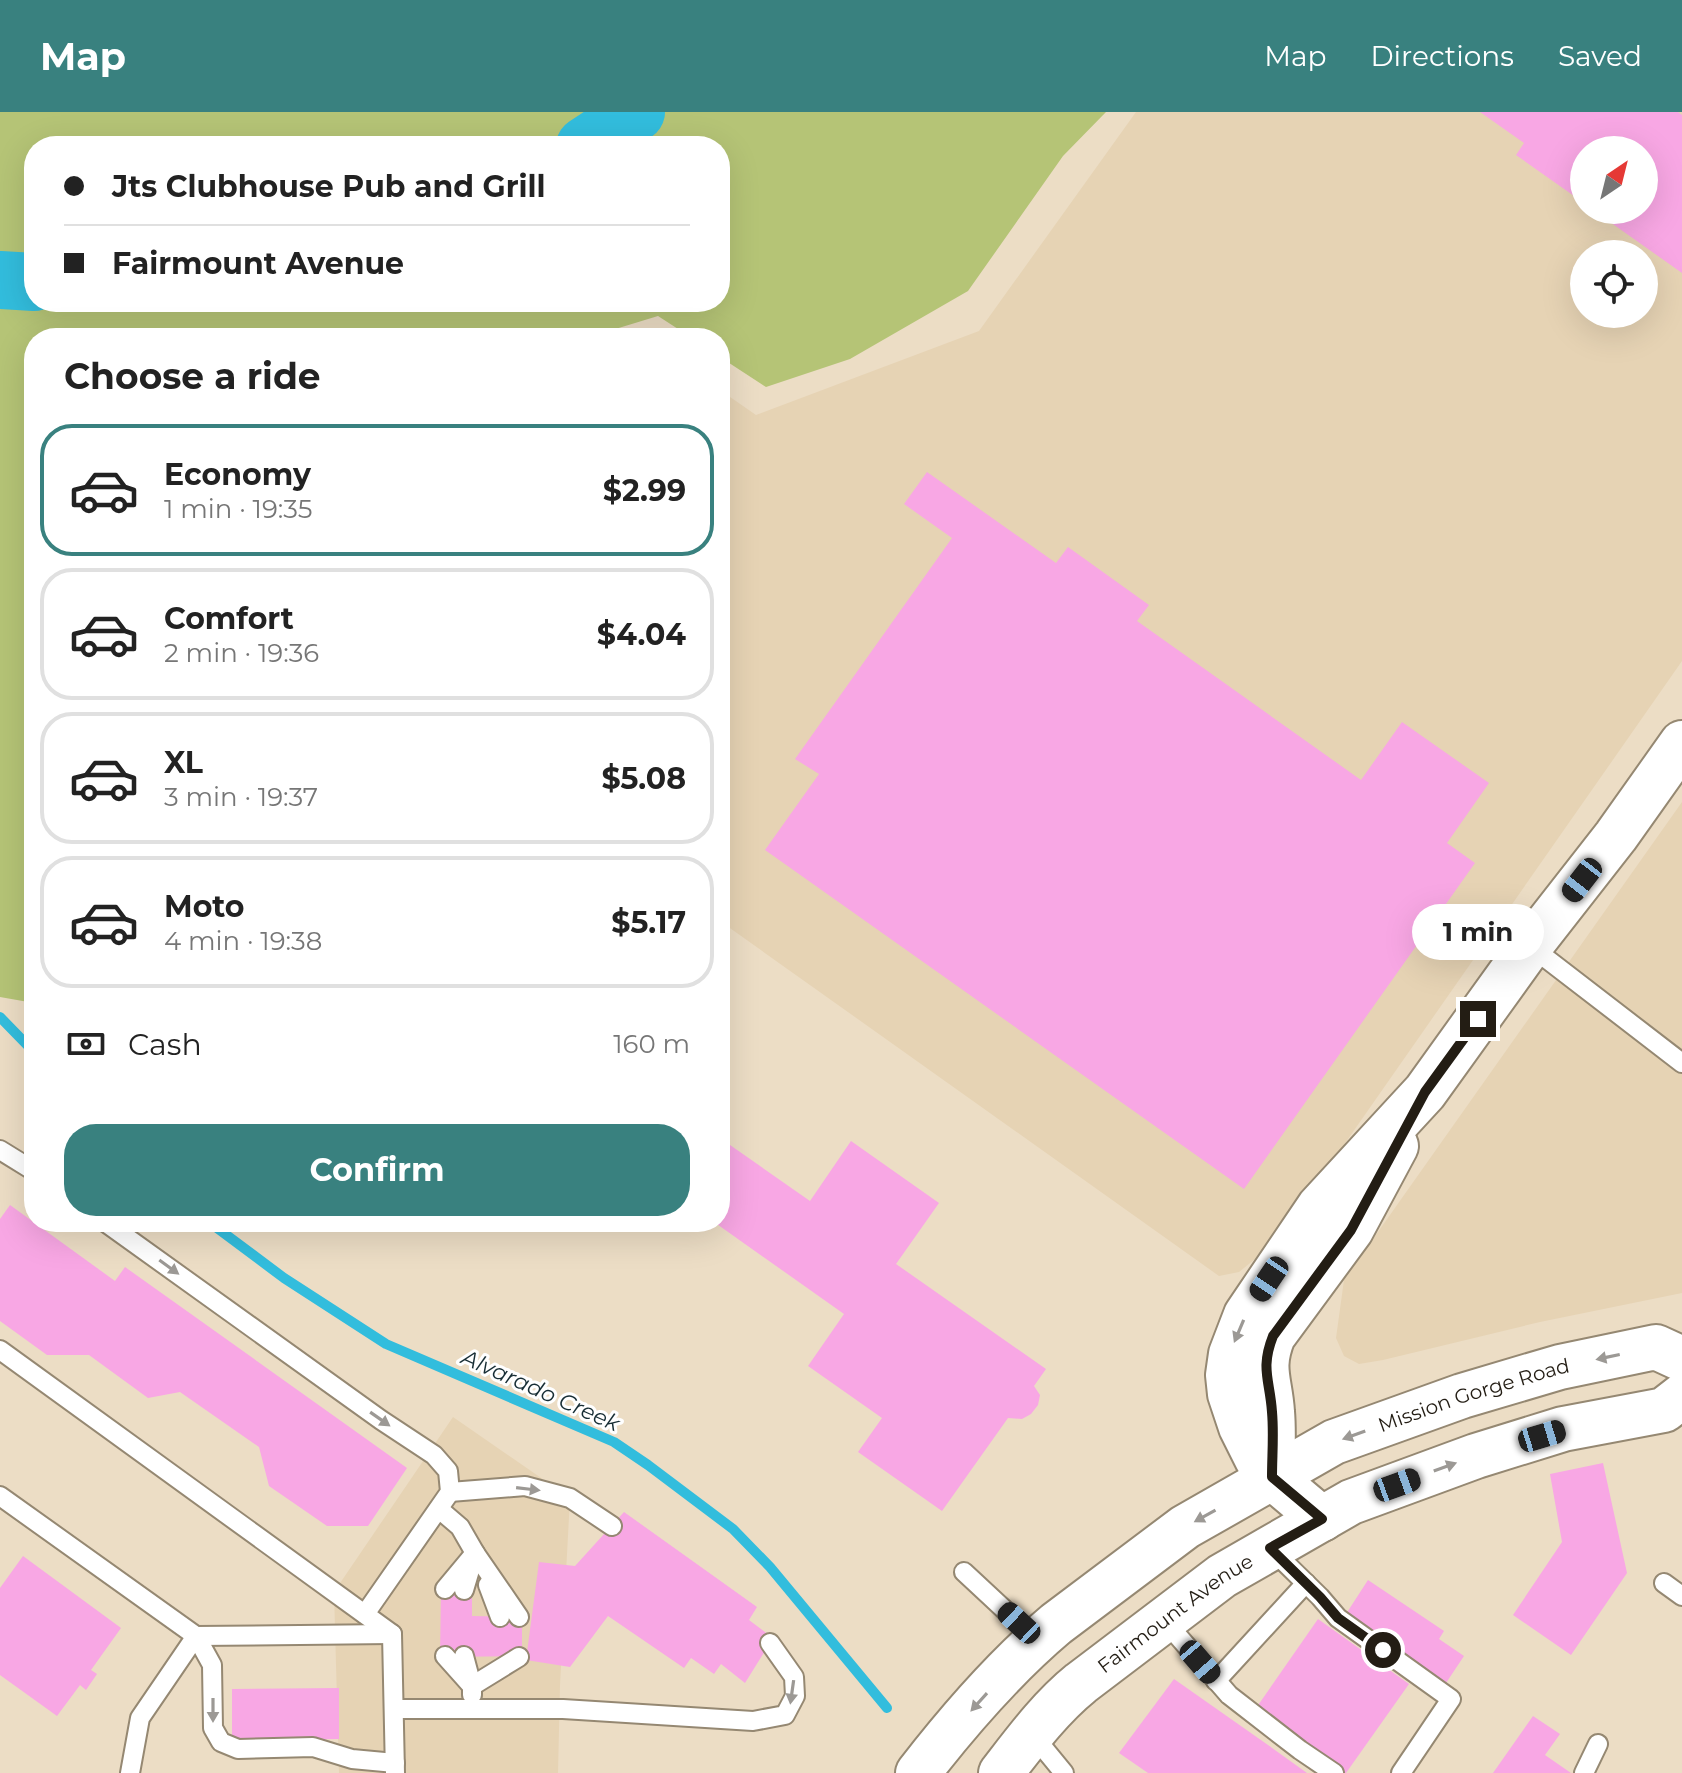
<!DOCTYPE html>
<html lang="en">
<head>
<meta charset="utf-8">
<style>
	body { margin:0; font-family:Montserrat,sans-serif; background:#f2f2f2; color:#222; height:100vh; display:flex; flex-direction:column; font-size:30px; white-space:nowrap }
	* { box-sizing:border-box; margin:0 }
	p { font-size:26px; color:#767676 }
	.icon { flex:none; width:44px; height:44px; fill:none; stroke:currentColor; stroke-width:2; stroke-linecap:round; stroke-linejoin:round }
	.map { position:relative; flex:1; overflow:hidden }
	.drawer { position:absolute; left:24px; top:216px; width:706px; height:904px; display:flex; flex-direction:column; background:#fff; border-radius:32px; box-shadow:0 8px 32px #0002 }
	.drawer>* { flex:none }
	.top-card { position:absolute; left:24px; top:24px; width:706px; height:176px; border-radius:32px; box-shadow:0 8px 32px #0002; display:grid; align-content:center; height:176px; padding:0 40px; background:#fff }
	.needle { width:52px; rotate:35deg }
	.buttons { position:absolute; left:1570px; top:24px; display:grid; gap:16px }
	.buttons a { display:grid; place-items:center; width:88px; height:88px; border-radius:50%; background:#fff; box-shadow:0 8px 32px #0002; font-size:40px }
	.end { position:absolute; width:36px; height:36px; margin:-18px; border:10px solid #231d14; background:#fff; box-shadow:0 0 0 4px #fff }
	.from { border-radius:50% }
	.bubble { position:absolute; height:56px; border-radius:28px; background:#fff; box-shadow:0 8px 32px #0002; font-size:26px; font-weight:700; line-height:56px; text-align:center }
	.car { position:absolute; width:24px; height:48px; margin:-24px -12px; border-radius:10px; box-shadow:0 0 6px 2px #0007; background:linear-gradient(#222 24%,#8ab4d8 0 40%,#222 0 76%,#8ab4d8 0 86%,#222 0) }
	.top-card b { display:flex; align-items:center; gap:28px; height:76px; font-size:30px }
	.top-card b+b { border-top:2px solid #e0e0e0 }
	.top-card i { width:20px; height:20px; background:#222 }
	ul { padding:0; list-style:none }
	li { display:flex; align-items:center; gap:24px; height:132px; margin:0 16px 12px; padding:0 24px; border:4px solid #e0e0e0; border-radius:32px }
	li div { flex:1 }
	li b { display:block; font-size:30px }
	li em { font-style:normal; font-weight:700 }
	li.active { border-color:#39817f }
	li>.icon { width:72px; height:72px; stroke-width:1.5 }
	h2 { padding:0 40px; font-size:36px; line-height:96px }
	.pay { display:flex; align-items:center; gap:20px; height:88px; padding:0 40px; font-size:30px }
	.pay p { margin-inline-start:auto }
	.button { display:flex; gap:16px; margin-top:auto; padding:16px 40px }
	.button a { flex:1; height:92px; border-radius:32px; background:#39817f; color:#fff; font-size:32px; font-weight:700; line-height:92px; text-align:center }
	header { display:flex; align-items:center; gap:48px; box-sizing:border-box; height:112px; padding:0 40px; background:#39817f; color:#fff }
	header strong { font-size:38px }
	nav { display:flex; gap:44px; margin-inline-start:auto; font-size:28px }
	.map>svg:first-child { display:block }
</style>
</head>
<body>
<header>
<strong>Map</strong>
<nav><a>Map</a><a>Directions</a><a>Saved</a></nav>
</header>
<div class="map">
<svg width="1682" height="1661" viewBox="0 0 1682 1661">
	<rect width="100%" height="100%" fill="#ecddc5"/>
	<g fill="#e6d3b4" fill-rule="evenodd">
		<path d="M1136 0H1682V549L1276 1130 1239 1160 1219 1164 720 809V278L756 303 979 219ZM1584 38H1644V98H1584ZM1584 142H1644V202H1584Z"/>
		<polygon points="1682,690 1682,1181 1540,1210 1383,1248 1359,1252 1344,1244 1336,1226 1344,1168"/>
		<polygon points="453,1305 570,1386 560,1573 558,1661 339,1661 334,1480"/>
	</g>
	<path fill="#b5c476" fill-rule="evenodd" d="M0 0H1106L1063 44 968 179 850 247 766 275 720 245V226H692L658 204 599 222 596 226H34V891L0 885ZM34 34H720V190H34Z"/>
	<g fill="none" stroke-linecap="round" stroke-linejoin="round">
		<g stroke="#32bddd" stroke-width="10">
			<polyline points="0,905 34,940"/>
			<polyline points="209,1110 284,1166 386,1232 614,1330 648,1353 733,1417 770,1455 887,1596"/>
		</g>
		<g stroke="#32bddd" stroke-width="58">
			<polyline points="585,34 636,0"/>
			<polyline points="0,168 34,170"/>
		</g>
	</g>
	<g fill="#f8a7e4">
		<polygon points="1480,0 1678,0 1682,3 1682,161 1593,98 1644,98 1644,38 1584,38 1584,91 1516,43 1524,31"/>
		<polygon points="927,360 1056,451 1068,435 1149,493 1137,509 1361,668 1402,610 1489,671 1447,731 1475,751 1244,1077 765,738 819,662 795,647 952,426 904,392"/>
		<polygon points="720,1026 810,1089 851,1029 939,1091 896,1152 1046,1257 1034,1274 1040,1283 1038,1293 1031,1302 1022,1307 1008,1306 942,1399 858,1340 882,1306 808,1254 844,1202 714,1110 720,1110"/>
		<polygon points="10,1093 115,1169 125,1155 407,1356 368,1414 327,1414 269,1374 259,1335 180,1280 148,1286 89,1243 47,1243 0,1209 0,1107"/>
		<polygon points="1603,1351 1627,1461 1571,1543 1513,1503 1562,1430 1550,1362"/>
		<polygon points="624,1400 757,1495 749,1508 773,1526 745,1571 721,1552 714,1562 691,1546 684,1556 608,1504 570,1555 526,1548 539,1450 575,1454"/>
		<polygon points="23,1444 121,1516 91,1558 97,1562 86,1578 80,1573 57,1604 0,1563 0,1476"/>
		<polygon points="1368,1468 1444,1519 1439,1527 1464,1544 1446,1571 1346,1502"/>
		<polygon points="441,1477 472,1478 472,1504 522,1505 522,1544 440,1545"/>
		<polygon points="1318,1507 1409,1572 1346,1661 1342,1661 1254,1599"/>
		<polygon points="1174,1567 1268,1633 1307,1661 1148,1661 1119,1641"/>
		<polygon points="339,1576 339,1627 232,1628 232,1577"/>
		<polygon points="1533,1604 1560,1622 1545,1643 1571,1661 1493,1661"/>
	</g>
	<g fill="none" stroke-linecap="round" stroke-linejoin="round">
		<defs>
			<g id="lane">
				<polyline points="1530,834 1682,951"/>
				<polyline points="0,1038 34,1059"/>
				<polyline points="105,1110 381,1308 434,1343 448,1359 450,1380 365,1502"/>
				<polyline points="0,1238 392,1522 395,1661"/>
				<polyline points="450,1380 525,1374 570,1386 612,1414"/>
				<polyline points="0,1384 196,1524 212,1553 213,1616 221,1630 238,1637 313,1635 352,1647 395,1651"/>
				<polyline points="439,1397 460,1415 475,1441 519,1505"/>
				<polyline points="1270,1436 1320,1485 1338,1506 1451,1587 1401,1661"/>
				<polyline points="964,1460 1037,1528"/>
				<polyline points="1664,1471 1682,1484"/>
				<polyline points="488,1473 500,1505"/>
				<polyline points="445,1477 475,1441"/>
				<polyline points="464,1478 473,1448"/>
				<polyline points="1164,1508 1229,1583 1300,1638 1334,1661"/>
				<polyline points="196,1524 392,1522"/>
				<polyline points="445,1544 470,1572"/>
				<polyline points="464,1544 472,1574 472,1583"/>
				<polyline points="1216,1569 1306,1471"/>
				<polyline points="472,1574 519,1545"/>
				<polyline points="394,1597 563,1597 753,1609 785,1603 795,1584 794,1565 770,1531"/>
				<polyline points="1032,1622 1064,1661"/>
				<polyline points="130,1661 140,1606 196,1524"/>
				<polyline points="1584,1661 1598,1632"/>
			</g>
			<g id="secondary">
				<path d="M1272 1365C1272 1344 1274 1322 1272 1300 1270 1268 1260 1257 1273 1224L1351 1118 1396 1034"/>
				<polyline points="1322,1407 1272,1365 1257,1347 1241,1315 1230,1282 1228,1263 1231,1242 1246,1203 1319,1095 1425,980 1530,834 1616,724 1682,631"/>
			</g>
			<g id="primary">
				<path id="s1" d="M918 1661C959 1608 1005 1555 1056 1512L1185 1415 1334 1330 1462 1284 1560 1255 1656 1235 1682 1247"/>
				<path id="s2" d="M1001 1661C1025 1630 1050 1596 1081 1571L1222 1464 1351 1390 1476 1344 1563 1317 1664 1298 1682 1284"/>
			</g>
		</defs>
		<use href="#lane" stroke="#958872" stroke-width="22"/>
		<use href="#secondary" stroke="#958872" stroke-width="48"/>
		<use href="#primary" stroke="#958872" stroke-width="48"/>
		<use href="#lane" stroke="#fff" stroke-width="18"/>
		<use href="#secondary" stroke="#fff" stroke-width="44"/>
		<use href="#primary" stroke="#fff" stroke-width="44"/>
	</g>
	<defs><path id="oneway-solid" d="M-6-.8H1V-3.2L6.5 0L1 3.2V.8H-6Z" transform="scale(2)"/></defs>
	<g fill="#9c9995">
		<use href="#oneway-solid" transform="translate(169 1155) rotate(36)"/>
		<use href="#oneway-solid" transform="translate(1239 1219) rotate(113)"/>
		<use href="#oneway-solid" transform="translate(1608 1245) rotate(168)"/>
		<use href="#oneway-solid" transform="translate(380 1307) rotate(35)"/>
		<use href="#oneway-solid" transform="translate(1354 1323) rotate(160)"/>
		<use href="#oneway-solid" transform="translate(1445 1355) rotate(-20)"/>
		<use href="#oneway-solid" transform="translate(528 1377) rotate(7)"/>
		<use href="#oneway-solid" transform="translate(1205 1404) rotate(151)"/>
		<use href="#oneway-solid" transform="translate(792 1580) rotate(98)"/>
		<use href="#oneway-solid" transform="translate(979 1590) rotate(132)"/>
		<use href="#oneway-solid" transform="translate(213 1598) rotate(90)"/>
	</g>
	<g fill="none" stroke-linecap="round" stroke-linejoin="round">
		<path stroke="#231d14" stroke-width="10" d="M1383 1538 1338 1506 1320 1485 1270 1436 1322 1407 1272 1365C1272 1344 1274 1322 1272 1300 1270 1268 1260 1257 1273 1224L1351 1118 1425 980 1478 907"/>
	</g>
	<g text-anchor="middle" stroke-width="6" stroke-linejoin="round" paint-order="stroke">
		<g font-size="20" fill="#231d14" stroke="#fff">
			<text dy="7" stroke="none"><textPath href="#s1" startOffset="684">Mission Gorge Road</textPath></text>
			<text dy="7" stroke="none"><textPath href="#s2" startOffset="238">Fairmount Avenue</textPath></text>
		</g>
		<g font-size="22" font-style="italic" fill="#172d34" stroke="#fff">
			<text transform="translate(541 1278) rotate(24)" y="8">Alvarado Creek</text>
		</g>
	</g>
</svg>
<div class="buttons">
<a><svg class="needle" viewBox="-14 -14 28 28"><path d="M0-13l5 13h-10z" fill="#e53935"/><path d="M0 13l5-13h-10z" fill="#767676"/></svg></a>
<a><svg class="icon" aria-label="locate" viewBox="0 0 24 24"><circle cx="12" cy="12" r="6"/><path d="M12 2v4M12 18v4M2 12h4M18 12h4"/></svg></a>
</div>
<i class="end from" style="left:1383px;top:1538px"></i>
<i class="end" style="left:1478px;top:907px"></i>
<div class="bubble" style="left:1412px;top:792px;width:132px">1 min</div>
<i class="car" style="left:1582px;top:768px;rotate:218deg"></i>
<i class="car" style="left:1269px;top:1167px;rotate:214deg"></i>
<i class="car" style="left:1542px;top:1324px;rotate:73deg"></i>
<i class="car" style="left:1397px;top:1373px;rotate:70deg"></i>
<i class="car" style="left:1019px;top:1511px;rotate:313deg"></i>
<i class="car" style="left:1200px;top:1550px;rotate:139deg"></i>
<div class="top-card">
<b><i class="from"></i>Jts Clubhouse Pub and Grill</b>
<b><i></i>Fairmount Avenue</b>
</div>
<section class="drawer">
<h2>Choose a ride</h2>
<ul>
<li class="active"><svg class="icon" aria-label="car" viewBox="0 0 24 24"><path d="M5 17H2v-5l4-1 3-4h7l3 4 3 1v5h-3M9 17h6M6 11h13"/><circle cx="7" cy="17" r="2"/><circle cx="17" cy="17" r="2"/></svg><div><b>Economy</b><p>1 min · 19:35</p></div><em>$2.99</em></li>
<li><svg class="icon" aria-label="car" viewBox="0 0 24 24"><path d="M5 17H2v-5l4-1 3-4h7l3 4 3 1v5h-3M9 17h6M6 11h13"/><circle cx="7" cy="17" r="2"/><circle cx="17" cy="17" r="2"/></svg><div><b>Comfort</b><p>2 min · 19:36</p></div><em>$4.04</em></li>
<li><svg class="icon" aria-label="car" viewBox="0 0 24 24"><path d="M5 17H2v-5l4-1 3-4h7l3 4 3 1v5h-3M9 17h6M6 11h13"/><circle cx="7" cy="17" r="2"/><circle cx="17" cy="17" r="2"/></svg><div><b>XL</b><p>3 min · 19:37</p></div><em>$5.08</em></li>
<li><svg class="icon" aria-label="car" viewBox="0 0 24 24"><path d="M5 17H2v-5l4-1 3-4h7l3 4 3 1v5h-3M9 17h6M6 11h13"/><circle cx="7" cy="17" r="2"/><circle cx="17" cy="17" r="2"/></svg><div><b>Moto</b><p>4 min · 19:38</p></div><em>$5.17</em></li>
</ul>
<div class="pay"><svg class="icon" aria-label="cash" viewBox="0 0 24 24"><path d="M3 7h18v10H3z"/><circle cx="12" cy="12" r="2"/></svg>Cash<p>160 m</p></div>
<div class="button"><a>Confirm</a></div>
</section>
</div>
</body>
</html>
